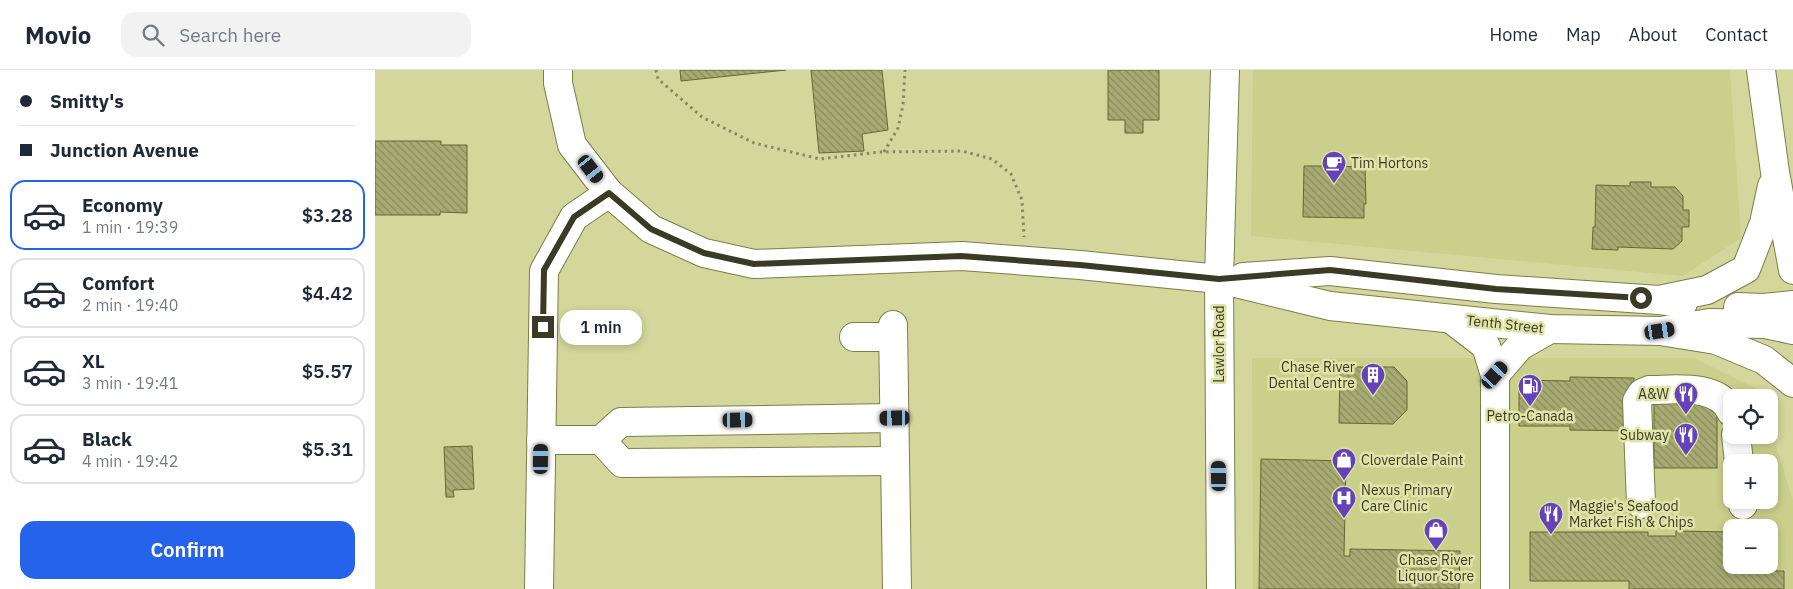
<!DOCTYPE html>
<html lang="en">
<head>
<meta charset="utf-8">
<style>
	body { margin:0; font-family:"IBM Plex Sans",sans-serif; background:#f2f2f3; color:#1f2937; height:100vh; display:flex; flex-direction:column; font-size:19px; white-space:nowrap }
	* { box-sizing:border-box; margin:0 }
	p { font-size:16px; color:#747a83 }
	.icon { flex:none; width:28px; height:28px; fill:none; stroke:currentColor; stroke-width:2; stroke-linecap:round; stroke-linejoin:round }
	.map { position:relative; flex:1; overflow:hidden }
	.sheet { display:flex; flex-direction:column; background:#fff; width:375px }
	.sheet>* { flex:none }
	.hud { display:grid; align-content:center; height:110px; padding:0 20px; background:#fff }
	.fabs { position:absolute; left:1348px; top:319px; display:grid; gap:10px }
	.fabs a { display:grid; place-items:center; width:55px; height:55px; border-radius:10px; background:#fff; box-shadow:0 2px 8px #0003; font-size:25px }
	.end { position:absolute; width:22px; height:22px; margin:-11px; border:6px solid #3a3b24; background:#fff; box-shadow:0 0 0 2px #fff }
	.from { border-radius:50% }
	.bubble { position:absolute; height:35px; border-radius:15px; background:#fff; box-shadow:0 2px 8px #0003; font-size:16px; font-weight:600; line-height:35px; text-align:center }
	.car { position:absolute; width:15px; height:30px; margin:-15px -8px; border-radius:6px; box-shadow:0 0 4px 1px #0007; background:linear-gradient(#222 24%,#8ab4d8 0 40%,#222 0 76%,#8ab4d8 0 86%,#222 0) }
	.hud b { display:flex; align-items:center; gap:18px; height:48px; font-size:19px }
	.hud b+b { border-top:1px solid #e0e1e3 }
	.hud i { width:12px; height:12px; background:#1f2937 }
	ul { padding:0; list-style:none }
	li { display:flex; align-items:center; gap:15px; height:70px; margin:0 10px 8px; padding:0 10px; border:2px solid #e0e1e3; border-radius:15px }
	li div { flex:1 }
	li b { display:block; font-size:19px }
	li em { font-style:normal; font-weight:600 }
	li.active { border-color:#2563eb }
	li>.icon { width:45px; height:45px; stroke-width:1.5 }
	.primary-button { display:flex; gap:10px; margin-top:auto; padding:10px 20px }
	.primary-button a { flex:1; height:58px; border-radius:15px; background:#2563eb; color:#fff; font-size:20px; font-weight:600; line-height:58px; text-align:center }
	header { display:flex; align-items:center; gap:30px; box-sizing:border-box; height:70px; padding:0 25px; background:#fff; border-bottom:1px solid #e0e1e3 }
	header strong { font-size:24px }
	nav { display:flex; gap:28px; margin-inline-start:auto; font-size:18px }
	.search { width:350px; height:45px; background:#f2f2f3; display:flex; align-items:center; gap:12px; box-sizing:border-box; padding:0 18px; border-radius:15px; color:#747a83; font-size:19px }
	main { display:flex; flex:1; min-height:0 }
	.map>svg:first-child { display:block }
</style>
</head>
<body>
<header>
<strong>Movio</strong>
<div class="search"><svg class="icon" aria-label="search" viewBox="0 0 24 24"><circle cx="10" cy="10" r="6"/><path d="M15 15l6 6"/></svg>Search here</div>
<nav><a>Home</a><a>Map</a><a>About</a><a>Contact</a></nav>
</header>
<main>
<section class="sheet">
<div class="hud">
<b><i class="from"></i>Smitty's</b>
<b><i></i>Junction Avenue</b>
</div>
<ul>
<li class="active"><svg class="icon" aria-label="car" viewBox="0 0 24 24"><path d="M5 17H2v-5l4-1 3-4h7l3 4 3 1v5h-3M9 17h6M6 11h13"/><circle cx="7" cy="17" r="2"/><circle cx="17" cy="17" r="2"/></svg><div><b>Economy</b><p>1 min · 19:39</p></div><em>$3.28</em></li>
<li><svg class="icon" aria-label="car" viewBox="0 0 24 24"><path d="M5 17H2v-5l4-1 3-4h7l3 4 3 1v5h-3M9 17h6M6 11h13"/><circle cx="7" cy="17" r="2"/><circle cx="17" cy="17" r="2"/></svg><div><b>Comfort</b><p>2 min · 19:40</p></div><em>$4.42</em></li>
<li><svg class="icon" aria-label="car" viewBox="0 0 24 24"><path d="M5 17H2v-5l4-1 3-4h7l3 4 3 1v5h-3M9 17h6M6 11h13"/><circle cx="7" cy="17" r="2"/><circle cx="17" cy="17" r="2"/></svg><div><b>XL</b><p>3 min · 19:41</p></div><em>$5.57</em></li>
<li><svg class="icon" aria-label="car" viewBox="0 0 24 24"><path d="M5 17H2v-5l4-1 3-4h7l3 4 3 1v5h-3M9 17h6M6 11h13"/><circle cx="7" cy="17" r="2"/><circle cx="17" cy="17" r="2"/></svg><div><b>Black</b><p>4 min · 19:42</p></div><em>$5.31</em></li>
</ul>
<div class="primary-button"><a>Confirm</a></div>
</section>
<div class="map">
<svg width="1418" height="519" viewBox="0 0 1418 519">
	<defs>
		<pattern id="building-back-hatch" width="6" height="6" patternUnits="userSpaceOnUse" patternTransform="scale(1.25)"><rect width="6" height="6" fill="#a7ab72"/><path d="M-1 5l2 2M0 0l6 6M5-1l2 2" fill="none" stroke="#898c5d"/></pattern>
	</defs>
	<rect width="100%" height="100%" fill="#d3d79c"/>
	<g fill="#cacf8c" fill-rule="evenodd">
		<polygon points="878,0 1355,0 1366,168 1308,206 876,166"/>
		<path d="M877 288H1319L1384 320 1386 327 1356 328V365H1394V352L1418 431V519H878ZM1356 392H1394V430H1356ZM1356 458H1394V495H1356Z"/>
	</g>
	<g fill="url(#building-back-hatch)" stroke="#656830">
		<polygon points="305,0 411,0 306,11"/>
		<polygon points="436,0 507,0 513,60 487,64 489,81 444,83"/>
		<polygon points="733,0 784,0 784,50 768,50 768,63 750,63 750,50 733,50"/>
		<polygon points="0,71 66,71 66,75 92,75 92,143 65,142 65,145 0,145"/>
		<polygon points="953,95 956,96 990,97 991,134 989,134 989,148 928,147 929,96 953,96"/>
		<polygon points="1255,112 1276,112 1276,117 1300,117 1308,126 1308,140 1314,140 1314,157 1307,157 1307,171 1298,179 1243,177 1243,180 1217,179 1218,157 1220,157 1221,115 1255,116"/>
		<polygon points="965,297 1019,297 1032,311 1032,340 1018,354 964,353"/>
		<polygon points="1195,307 1259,308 1258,361 1195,360 1195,356 1144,356 1144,310 1195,311"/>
		<rect x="1279" y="330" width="63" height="68"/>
		<polygon points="97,376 99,419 78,420 79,427 71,427 69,377"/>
		<polygon points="886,389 971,391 969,486 975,486 975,479 1085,481 1084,519 884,519"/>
		<polygon points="1301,461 1356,462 1356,495 1394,495 1394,462 1396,462 1396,501 1409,501 1409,519 1254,519 1254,511 1155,511 1155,462 1273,462 1273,466 1301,466"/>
	</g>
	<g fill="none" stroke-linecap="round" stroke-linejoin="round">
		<defs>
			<g id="minor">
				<polyline points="183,0 183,13 197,75 234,123 276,159 329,183 379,194 587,186 705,195 844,209 955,236 1175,259 1285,261 1334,253 1390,254 1418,260"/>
				<polyline points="868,207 955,201 1121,219 1284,230 1308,233"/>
				<polyline points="1363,237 1388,238 1418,235"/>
				<polyline points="1076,249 1111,276 1120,305 1120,519"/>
				<polyline points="518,255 522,519"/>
				<polyline points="479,267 518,267"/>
				<polyline points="1120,305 1145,276 1175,259"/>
				<polyline points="1361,365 1364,392"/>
				<polyline points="166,370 226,370 246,352 519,348"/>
				<polyline points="226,370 247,393 520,391"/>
				<polyline points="1367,430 1368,435"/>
				<path d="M1266 434 1262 331 1267 323 1274 320C1299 320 1344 313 1356 342"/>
				<polyline points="164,519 169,201 199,147 234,123"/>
				<polyline points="846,519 844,209 850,0"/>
			</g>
			<g id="highway">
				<polyline points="1386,0 1400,102 1418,200"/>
				<polyline points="1284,230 1332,220 1371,199 1389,153 1397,116"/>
				<polyline points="1285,261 1341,270 1389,290 1418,313"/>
			</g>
		</defs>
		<use href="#minor" stroke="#7b7e47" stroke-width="30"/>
		<use href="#highway" stroke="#7b7e47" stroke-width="30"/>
		<g stroke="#878a60" stroke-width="3" stroke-dasharray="2.5 4" stroke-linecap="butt">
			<polyline points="281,0 283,9 327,47 379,73 445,89 505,82 587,81 617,89 636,104 647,130 649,167"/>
			<polyline points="509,82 523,58 528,35 530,0"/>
		</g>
		<use href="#minor" stroke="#fff" stroke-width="28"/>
		<use href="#highway" stroke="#fff" stroke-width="28"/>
	</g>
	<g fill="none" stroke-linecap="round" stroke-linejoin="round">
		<polyline stroke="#3a3b24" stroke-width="6" points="168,257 169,200 199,147 234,123 276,159 329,183 379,194 586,186 705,195 844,209 955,200 1121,219 1266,228"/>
	</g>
	<defs>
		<symbol id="cafe-pin" viewBox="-11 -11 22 30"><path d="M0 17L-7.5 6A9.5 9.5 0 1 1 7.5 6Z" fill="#6442ba" stroke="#e0e4a9"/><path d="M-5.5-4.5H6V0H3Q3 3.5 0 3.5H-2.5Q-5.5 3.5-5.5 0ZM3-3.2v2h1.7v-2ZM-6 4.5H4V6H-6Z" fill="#fff"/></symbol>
		<symbol id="building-pin" viewBox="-11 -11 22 30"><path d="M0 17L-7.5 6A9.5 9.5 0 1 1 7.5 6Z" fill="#6442ba" stroke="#e0e4a9"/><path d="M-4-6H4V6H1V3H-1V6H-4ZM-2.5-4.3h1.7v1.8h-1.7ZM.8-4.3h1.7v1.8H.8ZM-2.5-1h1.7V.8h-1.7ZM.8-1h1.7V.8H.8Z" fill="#fff"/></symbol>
		<symbol id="fuel-pin" viewBox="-11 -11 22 30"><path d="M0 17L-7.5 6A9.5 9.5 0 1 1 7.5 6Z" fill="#6442ba" stroke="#e0e4a9"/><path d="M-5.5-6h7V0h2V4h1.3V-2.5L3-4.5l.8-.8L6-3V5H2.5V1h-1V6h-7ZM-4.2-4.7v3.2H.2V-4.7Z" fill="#fff"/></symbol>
		<symbol id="restaurant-pin" viewBox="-11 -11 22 30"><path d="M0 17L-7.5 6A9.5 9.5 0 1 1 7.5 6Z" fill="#6442ba" stroke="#e0e4a9"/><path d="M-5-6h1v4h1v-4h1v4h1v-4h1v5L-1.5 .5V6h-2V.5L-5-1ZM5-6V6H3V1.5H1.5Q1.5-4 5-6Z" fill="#fff"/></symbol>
		<symbol id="shop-pin" viewBox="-11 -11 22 30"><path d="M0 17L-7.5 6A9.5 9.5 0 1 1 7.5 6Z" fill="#6442ba" stroke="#e0e4a9"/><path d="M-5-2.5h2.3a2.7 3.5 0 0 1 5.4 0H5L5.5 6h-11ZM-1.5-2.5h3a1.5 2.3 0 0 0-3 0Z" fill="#fff"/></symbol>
		<symbol id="hospital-pin" viewBox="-11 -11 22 30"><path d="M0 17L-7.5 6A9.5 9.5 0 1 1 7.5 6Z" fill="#6442ba" stroke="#e0e4a9"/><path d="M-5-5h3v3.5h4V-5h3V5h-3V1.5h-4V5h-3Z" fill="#fff"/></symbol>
	</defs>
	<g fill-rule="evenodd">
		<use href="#cafe-pin" x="945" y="79" width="28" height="38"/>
		<use href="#building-pin" x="984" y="291" width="28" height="38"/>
		<use href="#fuel-pin" x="1141" y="302" width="28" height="38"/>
		<use href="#restaurant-pin" x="1297" y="310" width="28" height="38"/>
		<use href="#restaurant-pin" x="1297" y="351" width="28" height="38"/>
		<use href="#shop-pin" x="955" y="376" width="28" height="38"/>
		<use href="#hospital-pin" x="955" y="414" width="28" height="38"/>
		<use href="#restaurant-pin" x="1162" y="430" width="28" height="38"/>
		<use href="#shop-pin" x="1047" y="446" width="28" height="38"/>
	</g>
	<g text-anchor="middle" stroke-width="5" stroke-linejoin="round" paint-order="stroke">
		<g font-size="14" fill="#3a3b24" stroke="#e0e4a9" text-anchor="start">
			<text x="976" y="98">Tim Hortons</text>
			<text x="980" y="302" text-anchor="end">Chase River<tspan x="980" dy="16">Dental Centre</tspan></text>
			<text x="1294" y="329" text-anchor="end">A&amp;W</text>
			<text x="1155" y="351" text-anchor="middle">Petro-Canada</text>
			<text x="1294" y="370" text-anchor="end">Subway</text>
			<text x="986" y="395">Cloverdale Paint</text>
			<text x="986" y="425">Nexus Primary<tspan x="986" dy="16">Care Clinic</tspan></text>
			<text x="1194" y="441">Maggie's Seafood<tspan x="1194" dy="16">Market Fish &amp; Chips</tspan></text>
			<text x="1061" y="495" text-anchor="middle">Chase River<tspan x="1061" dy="16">Liquor Store</tspan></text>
		</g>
		<g font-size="14" fill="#3a3b24" stroke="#e0e4a9">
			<text transform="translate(1130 254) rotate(6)" y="5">Tenth Street</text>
			<text transform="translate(844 274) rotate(-90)" y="5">Lawlor Road</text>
		</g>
	</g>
</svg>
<div class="fabs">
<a><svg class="icon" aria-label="locate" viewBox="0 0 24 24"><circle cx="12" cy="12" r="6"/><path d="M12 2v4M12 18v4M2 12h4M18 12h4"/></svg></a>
<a>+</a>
<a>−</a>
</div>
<i class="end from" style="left:1266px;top:228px"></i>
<i class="end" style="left:168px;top:257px"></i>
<div class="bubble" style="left:185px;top:240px;width:82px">1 min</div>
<i class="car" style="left:216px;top:99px;rotate:142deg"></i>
<i class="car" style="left:1285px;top:261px;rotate:81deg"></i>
<i class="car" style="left:1120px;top:305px;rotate:42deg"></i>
<i class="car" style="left:520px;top:348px;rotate:269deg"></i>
<i class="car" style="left:363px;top:350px;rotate:89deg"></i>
<i class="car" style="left:166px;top:389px;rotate:1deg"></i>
<i class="car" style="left:844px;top:406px;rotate:359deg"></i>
</div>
</main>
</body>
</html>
